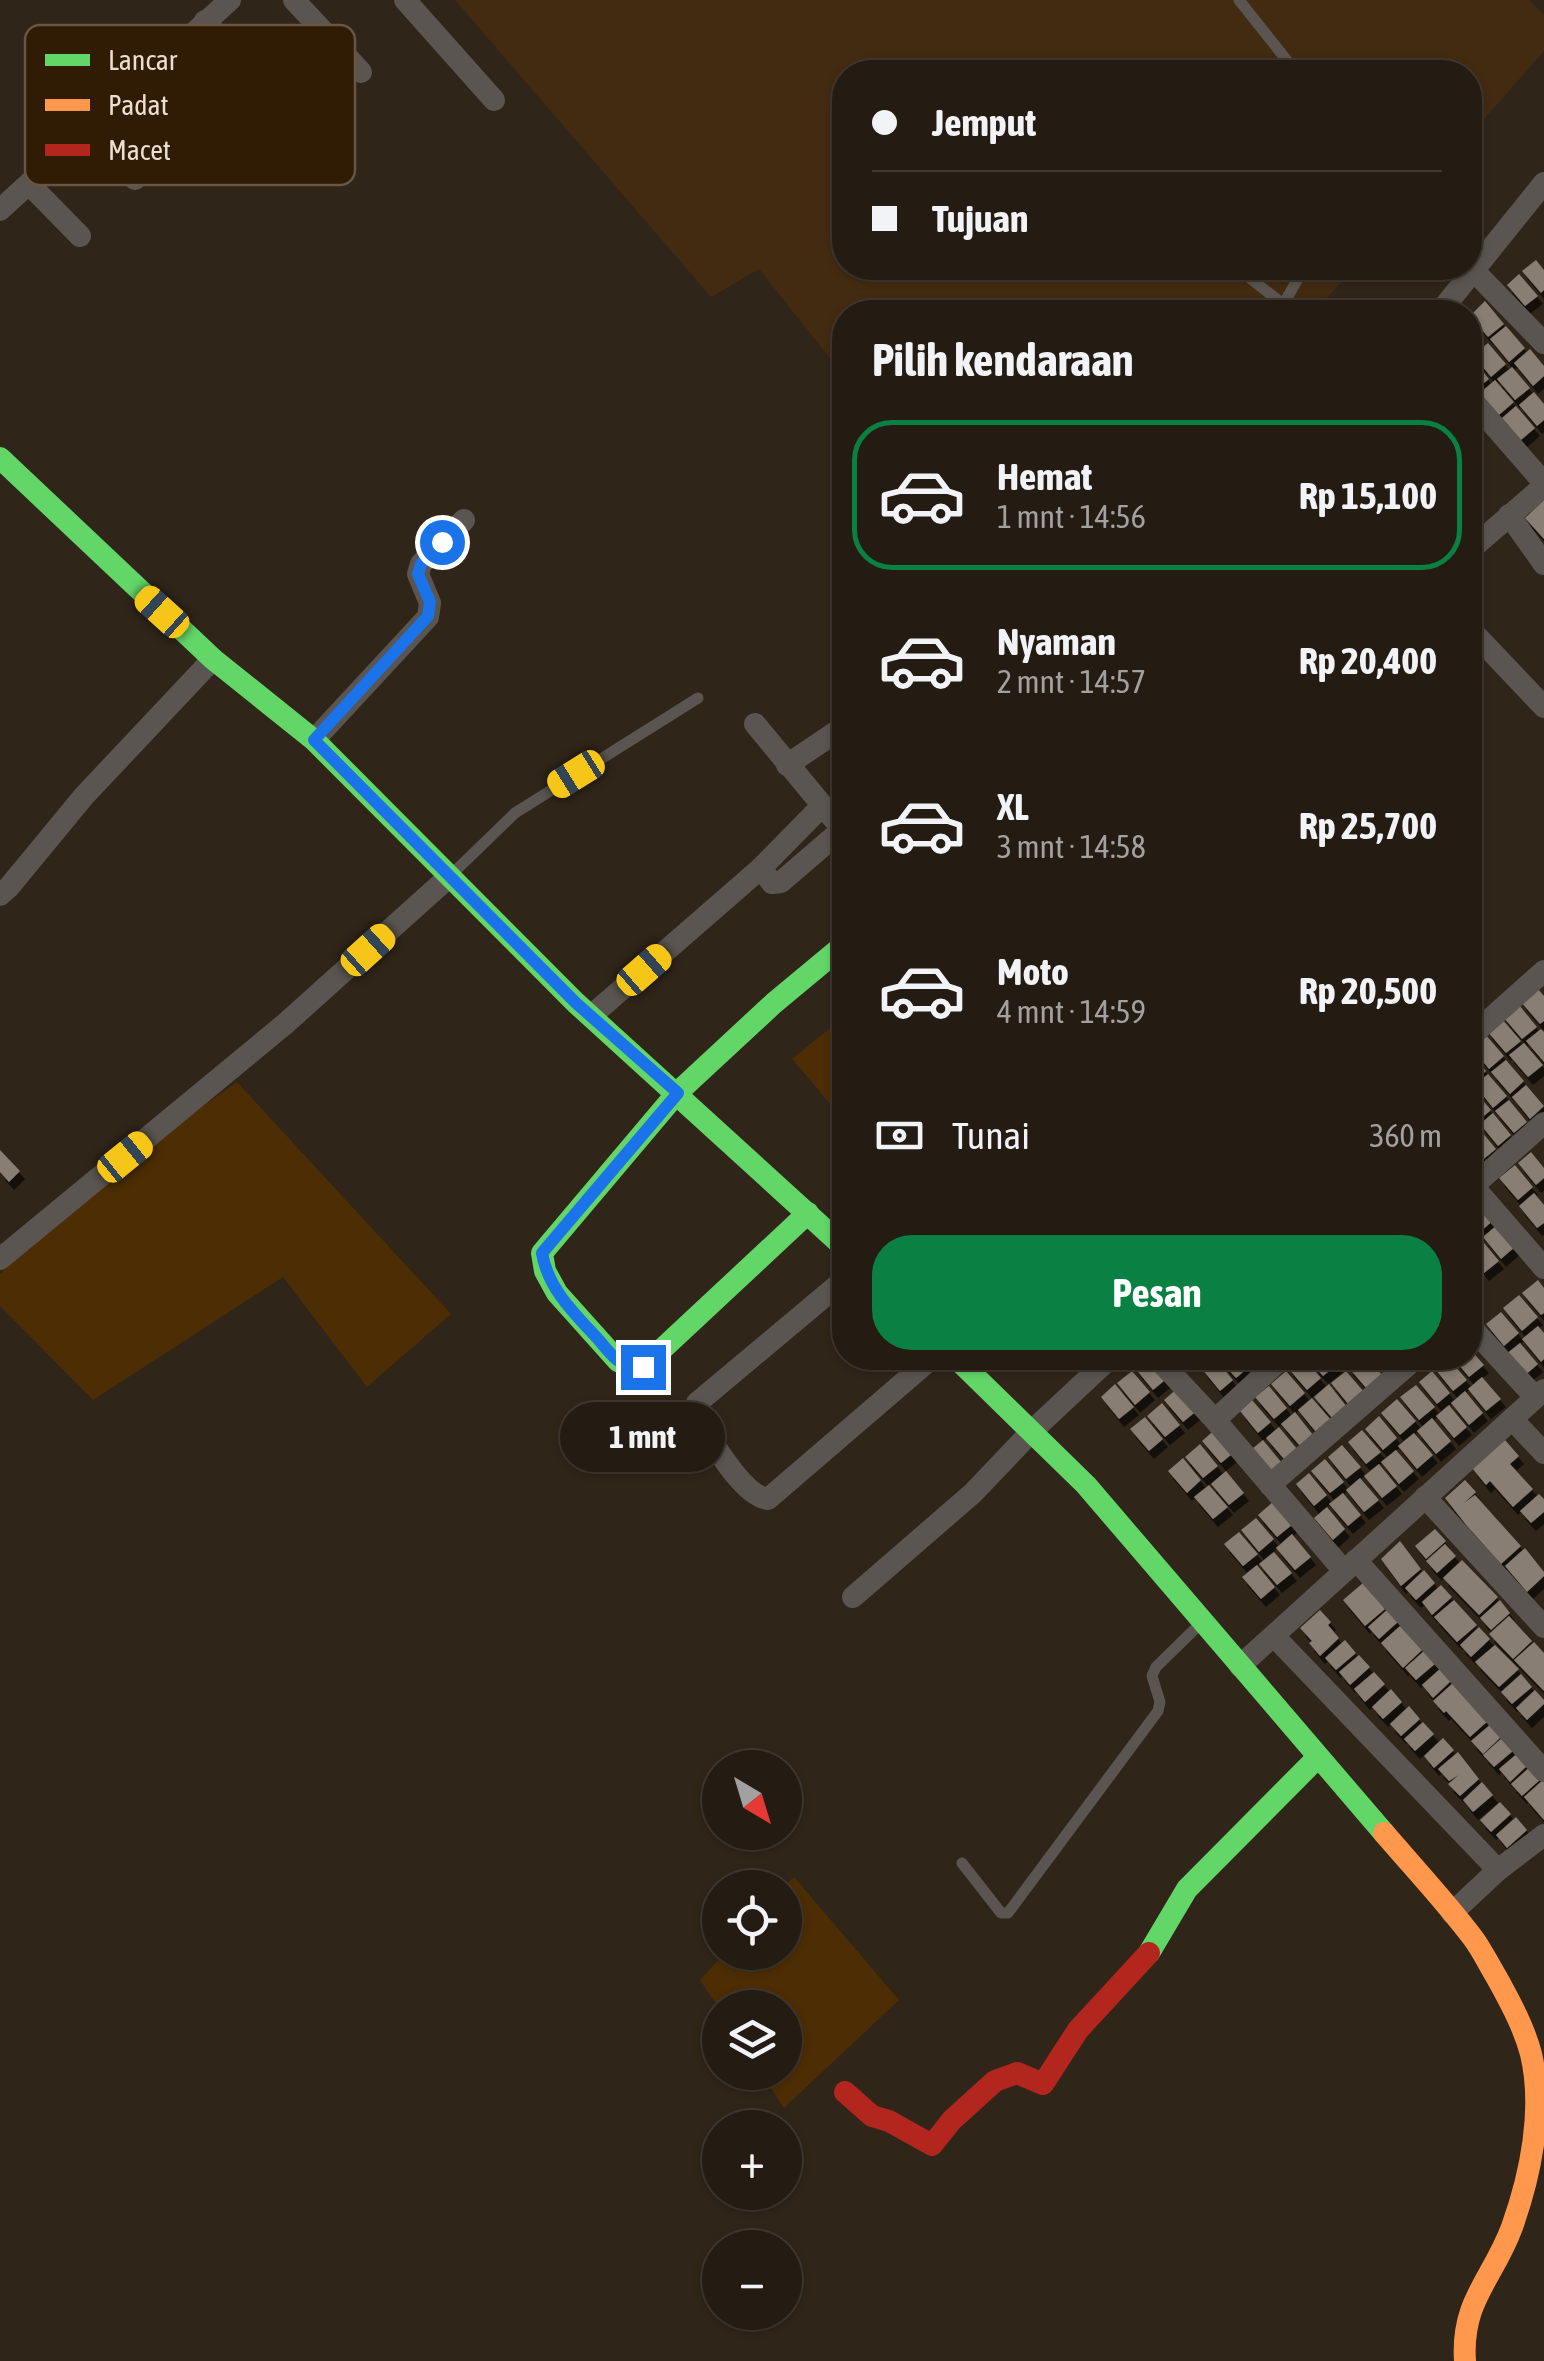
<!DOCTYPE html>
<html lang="id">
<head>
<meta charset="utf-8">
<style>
	body { margin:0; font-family:"Asap Condensed",sans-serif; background:#302921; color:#f1f3f6; height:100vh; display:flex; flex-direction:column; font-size:38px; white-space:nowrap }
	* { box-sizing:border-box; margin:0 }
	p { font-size:32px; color:#a3a1a0 }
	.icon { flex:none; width:55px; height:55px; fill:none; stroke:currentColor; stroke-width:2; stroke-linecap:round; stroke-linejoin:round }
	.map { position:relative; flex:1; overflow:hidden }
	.drawer { position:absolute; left:832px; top:300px; width:650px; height:1070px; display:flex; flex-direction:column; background:#241c13; border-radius:40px; box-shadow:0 2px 8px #0004,0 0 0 2px #413a33 }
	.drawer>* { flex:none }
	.hud { position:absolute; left:832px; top:60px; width:650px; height:220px; border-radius:40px; box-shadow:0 2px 8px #0004,0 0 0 2px #413a33; display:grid; align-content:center; height:220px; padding:0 40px; background:#241c13 }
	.needle { width:65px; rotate:142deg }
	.buttons { position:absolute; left:702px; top:1750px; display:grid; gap:20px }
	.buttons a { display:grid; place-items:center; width:100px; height:100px; border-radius:50%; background:#241c13; box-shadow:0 2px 8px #0004,0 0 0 2px #413a33; font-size:50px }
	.end { position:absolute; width:45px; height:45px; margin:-22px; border:12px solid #1a73e8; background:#fff; box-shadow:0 0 0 5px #fff }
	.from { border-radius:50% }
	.bubble { position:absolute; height:70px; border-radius:35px; background:#241c13; box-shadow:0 2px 8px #0004,0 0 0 2px #413a33; font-size:32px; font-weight:700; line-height:70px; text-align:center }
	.car { position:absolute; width:30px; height:60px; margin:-30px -15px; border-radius:12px; box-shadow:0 0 8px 2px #0007; background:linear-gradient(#f5c518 24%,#345 0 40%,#f5c518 0 76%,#345 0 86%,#f5c518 0) }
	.hud b { display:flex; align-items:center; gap:35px; height:95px; font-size:38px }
	.hud b+b { border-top:2px solid #413a33 }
	.hud i { width:25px; height:25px; background:#f1f3f6 }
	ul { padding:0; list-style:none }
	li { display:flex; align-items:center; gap:30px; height:150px; margin:0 20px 15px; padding:0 20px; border:5px solid transparent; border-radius:40px }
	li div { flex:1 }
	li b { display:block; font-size:38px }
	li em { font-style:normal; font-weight:700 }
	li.on { border-color:#0b8043 }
	li>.icon { width:90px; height:90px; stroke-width:1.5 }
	h2 { padding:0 40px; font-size:45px; line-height:120px }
	.pay { display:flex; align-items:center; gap:25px; height:110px; padding:0 40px; font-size:38px }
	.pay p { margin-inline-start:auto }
	.cta { display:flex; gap:20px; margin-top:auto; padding:20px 40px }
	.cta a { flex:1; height:115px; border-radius:40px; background:#0b8043; color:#fff; font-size:40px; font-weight:700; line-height:115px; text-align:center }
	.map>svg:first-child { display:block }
</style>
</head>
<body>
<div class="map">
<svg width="1544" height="2361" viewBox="0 0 1544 2361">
	<defs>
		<filter id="shadow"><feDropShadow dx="5" dy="8" stdDeviation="0" flood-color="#0009"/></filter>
	</defs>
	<rect width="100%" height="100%" fill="#302519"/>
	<polygon fill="#432b11" points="455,0 1529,0 1544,15 1544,51 1470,135 1470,72 845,72 845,268 1354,268 1314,312 845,312 845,377 759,269 711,297"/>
	<g fill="#4d2d03">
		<polygon points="845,1016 845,1121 792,1059"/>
		<polygon points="237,1082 451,1314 367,1387 283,1277 93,1400 0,1306 0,1274 101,1178"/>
		<polygon points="794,1877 899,2000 784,2108 761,2073 785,2072 785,2008 720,2008 720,2010 700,1980 725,1953 785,1952 784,1887"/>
	</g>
	<g fill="#887e73" filter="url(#shadow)">
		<polygon points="1536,260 1544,270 1544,290 1541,293 1522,271"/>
		<polygon points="1519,274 1538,296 1525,306 1507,285"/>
		<polygon points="1485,301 1504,324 1488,337 1470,316"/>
		<polygon points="1506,326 1525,348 1509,362 1490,339"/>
		<polygon points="1488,343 1506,364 1491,377 1473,355"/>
		<polygon points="1530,349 1544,366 1544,376 1533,386 1514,363"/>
		<polygon points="1470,356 1489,379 1474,391 1470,386"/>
		<polygon points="1512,367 1530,388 1515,400 1497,379"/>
		<polygon points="1495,380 1514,402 1499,415 1480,393"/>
		<polygon points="1534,392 1544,404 1544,420 1537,426 1519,405"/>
		<polygon points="1516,406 1535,428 1521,440 1502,418"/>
		<polygon points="1544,500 1544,539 1525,518"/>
		<polygon points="1537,988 1544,996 1544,1021 1540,1024 1521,1002"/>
		<polygon points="1519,1005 1537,1027 1522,1039 1504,1018"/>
		<polygon points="1502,1019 1521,1041 1506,1053 1487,1031"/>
		<polygon points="1541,1029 1544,1032 1544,1062 1526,1041"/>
		<polygon points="1485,1034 1504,1056 1489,1069 1471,1047"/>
		<polygon points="1524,1043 1543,1065 1528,1077 1509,1055"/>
		<polygon points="1470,1052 1486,1071 1473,1083 1470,1079"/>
		<polygon points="1506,1060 1524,1081 1510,1094 1491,1072"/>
		<polygon points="1488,1074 1507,1096 1493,1108 1475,1085"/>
		<polygon points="1526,1085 1544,1106 1530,1119 1512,1097"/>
		<polygon points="1472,1088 1491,1110 1478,1121 1470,1111 1470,1090"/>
		<polygon points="1509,1100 1527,1122 1514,1133 1495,1111"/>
		<polygon points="1493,1113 1511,1135 1498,1146 1480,1124"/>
		<polygon points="1477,1126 1496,1149 1480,1162 1470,1150 1470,1132"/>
		<polygon points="0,1150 20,1171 9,1182 0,1172"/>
		<polygon points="1531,1152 1544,1168 1544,1178 1536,1185 1518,1163"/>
		<polygon points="1515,1165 1533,1187 1518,1200 1499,1178"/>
		<polygon points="1534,1193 1544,1205 1544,1223 1537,1228 1519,1206"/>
		<polygon points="1478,1197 1496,1218 1481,1231 1470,1218 1470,1203"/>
		<polygon points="1497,1225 1516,1246 1501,1259 1483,1237"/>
		<polygon points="1480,1238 1499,1261 1484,1273 1470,1256 1470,1247"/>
		<polygon points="1538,1280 1544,1288 1544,1313 1541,1315 1522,1293"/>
		<polygon points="1519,1295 1538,1317 1522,1331 1503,1308"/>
		<polygon points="1501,1312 1519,1333 1504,1346 1486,1324"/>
		<polygon points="1538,1326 1544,1333 1544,1359 1541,1362 1522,1339"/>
		<polygon points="1520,1343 1538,1364 1523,1377 1505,1355"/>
		<polygon points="1470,1349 1484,1365 1469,1377 1453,1358 1470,1358"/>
		<polygon points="1146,1358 1154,1358 1170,1376 1153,1390 1134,1367"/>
		<polygon points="1215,1358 1233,1380 1220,1391 1202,1369"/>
		<polygon points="1218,1358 1241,1358 1249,1367 1236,1378"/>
		<polygon points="1301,1358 1304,1358 1321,1378 1307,1390 1288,1368"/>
		<polygon points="1307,1358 1332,1358 1338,1364 1323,1376"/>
		<polygon points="1359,1358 1367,1358 1383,1376 1367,1389 1348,1367"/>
		<polygon points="1448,1358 1467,1380 1453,1391 1435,1369"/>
		<polygon points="1132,1371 1150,1392 1135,1405 1117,1383"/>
		<polygon points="1286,1371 1305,1393 1290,1406 1271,1384"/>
		<polygon points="1346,1371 1364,1392 1349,1405 1331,1383"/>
		<polygon points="1432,1371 1450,1393 1437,1404 1419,1382"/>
		<polygon points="1482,1377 1501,1399 1486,1411 1468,1389"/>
		<polygon points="1115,1384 1134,1407 1119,1419 1101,1397"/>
		<polygon points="1329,1384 1347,1407 1333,1419 1314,1397"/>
		<polygon points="1416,1385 1435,1407 1419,1420 1400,1397"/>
		<polygon points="1180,1386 1199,1409 1183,1422 1164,1400"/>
		<polygon points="1269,1386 1287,1408 1274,1419 1255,1397"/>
		<polygon points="1465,1391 1483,1413 1469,1425 1451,1403"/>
		<polygon points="1312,1398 1331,1420 1316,1432 1298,1410"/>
		<polygon points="1397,1399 1416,1421 1400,1435 1381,1413"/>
		<polygon points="1252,1400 1271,1422 1258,1433 1240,1411"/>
		<polygon points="1162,1403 1180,1425 1165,1437 1147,1416"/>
		<polygon points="1449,1405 1467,1427 1454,1438 1436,1416"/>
		<polygon points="1295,1412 1313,1435 1300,1446 1281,1424"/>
		<polygon points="1379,1416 1397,1438 1383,1450 1365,1429"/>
		<polygon points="1145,1417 1163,1439 1149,1451 1130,1429"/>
		<polygon points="1432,1418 1451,1441 1436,1454 1417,1431"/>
		<polygon points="1218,1427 1237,1450 1221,1463 1202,1441"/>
		<polygon points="1279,1427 1297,1449 1284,1459 1266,1438"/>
		<polygon points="1362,1430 1381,1452 1366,1464 1348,1442"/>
		<polygon points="1414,1433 1433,1455 1417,1469 1398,1446"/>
		<polygon points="1263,1440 1281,1462 1266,1475 1247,1453"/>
		<polygon points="1505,1440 1519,1456 1510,1464 1533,1489 1513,1507 1490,1481 1486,1485 1472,1468"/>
		<polygon points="1200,1444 1218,1466 1203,1478 1185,1457"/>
		<polygon points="1342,1445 1361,1467 1346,1479 1328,1457"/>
		<polygon points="1396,1450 1414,1471 1399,1484 1381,1462"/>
		<polygon points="1183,1458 1201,1480 1187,1493 1168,1471"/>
		<polygon points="1325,1459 1344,1482 1330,1493 1311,1471"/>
		<polygon points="1379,1464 1397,1486 1382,1498 1364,1476"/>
		<polygon points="1226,1471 1244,1493 1229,1505 1211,1484"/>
		<polygon points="1309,1473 1327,1495 1314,1506 1296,1484"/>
		<polygon points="1360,1478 1379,1500 1364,1512 1346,1490"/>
		<polygon points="1465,1480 1476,1492 1464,1503 1475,1495 1521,1546 1501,1564 1467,1526 1445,1498"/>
		<polygon points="1209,1485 1228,1507 1213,1519 1194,1497"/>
		<polygon points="1343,1493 1361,1515 1348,1526 1329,1504"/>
		<polygon points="1539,1494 1544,1499 1544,1512 1531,1523 1520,1511"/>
		<polygon points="1274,1501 1293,1524 1277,1537 1258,1515"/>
		<polygon points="1327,1507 1345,1529 1333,1540 1314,1518"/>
		<polygon points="1256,1518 1274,1539 1259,1552 1241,1530"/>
		<polygon points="1435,1529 1446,1541 1426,1559 1415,1546"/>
		<polygon points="1239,1532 1258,1554 1243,1566 1224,1544"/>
		<polygon points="1292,1534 1311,1557 1295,1570 1276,1548"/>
		<polygon points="1400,1541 1421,1569 1401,1586 1381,1559"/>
		<polygon points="1445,1544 1456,1556 1437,1573 1426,1561"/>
		<polygon points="1525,1548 1544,1572 1544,1576 1527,1592 1505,1566"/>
		<polygon points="1274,1552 1292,1573 1277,1585 1259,1564"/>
		<polygon points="1462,1560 1498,1597 1479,1615 1443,1578"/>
		<polygon points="1257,1565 1275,1587 1261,1599 1242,1577"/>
		<polygon points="1424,1570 1435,1583 1416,1600 1405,1588"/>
		<polygon points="1363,1583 1385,1609 1365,1626 1343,1600"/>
		<polygon points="1441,1585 1452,1597 1432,1615 1422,1602"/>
		<polygon points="1454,1600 1477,1625 1457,1642 1434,1617"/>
		<polygon points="1500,1600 1510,1613 1491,1630 1480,1618"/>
		<polygon points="1388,1609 1399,1621 1379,1639 1368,1627"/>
		<polygon points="1320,1610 1331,1622 1328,1625 1339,1638 1320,1656 1309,1643 1312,1641 1300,1628"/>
		<polygon points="1509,1616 1532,1641 1513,1659 1489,1634"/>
		<polygon points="1400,1626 1422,1650 1403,1668 1381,1643"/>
		<polygon points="1479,1627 1490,1639 1471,1657 1460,1645"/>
		<polygon points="1345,1640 1356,1653 1336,1670 1325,1658"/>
		<polygon points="1534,1642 1544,1653 1544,1691 1514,1660"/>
		<polygon points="1495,1645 1519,1669 1499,1687 1475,1662"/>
		<polygon points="1424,1651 1436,1663 1416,1680 1405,1668"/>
		<polygon points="1359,1655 1370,1667 1350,1685 1339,1672"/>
		<polygon points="1441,1668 1452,1680 1433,1698 1422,1685"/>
		<polygon points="1374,1672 1385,1684 1365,1702 1354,1689"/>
		<polygon points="1521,1674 1532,1687 1512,1704 1501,1692"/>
		<polygon points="1453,1683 1490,1719 1470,1737 1446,1711 1444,1713 1433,1701"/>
		<polygon points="1391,1689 1402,1702 1383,1719 1372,1707"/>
		<polygon points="1535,1690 1544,1700 1544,1704 1527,1720 1516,1708"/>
		<polygon points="1409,1706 1420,1719 1401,1736 1390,1724"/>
		<polygon points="1423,1722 1434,1734 1415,1751 1404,1739"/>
		<polygon points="1491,1724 1502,1736 1483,1754 1471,1741"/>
		<polygon points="1503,1737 1514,1750 1494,1767 1483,1755"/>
		<polygon points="1443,1738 1454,1750 1434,1768 1424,1756"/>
		<polygon points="1458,1752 1479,1779 1460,1796 1448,1784 1459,1775 1449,1781 1438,1769"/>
		<polygon points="1519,1752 1529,1764 1510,1782 1499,1769"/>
		<polygon points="1531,1766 1542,1778 1522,1796 1511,1784"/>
		<polygon points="1544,1779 1544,1820 1524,1797"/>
		<polygon points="1482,1782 1493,1795 1473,1812 1463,1800"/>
		<polygon points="1500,1802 1511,1814 1491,1832 1480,1820"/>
		<polygon points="1516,1817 1527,1830 1507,1848 1496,1835"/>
	</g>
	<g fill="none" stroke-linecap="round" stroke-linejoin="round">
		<g stroke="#5a5550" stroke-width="11">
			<polyline points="1239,0 1296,72"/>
			<polyline points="1237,268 1283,304"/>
			<polyline points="1279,312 1304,268"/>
			<polyline points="451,875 515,813 698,698"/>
			<polyline points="962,1863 1001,1913 1008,1913 1158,1711 1160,1702 1152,1676 1156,1667 1199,1625"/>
		</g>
		<g stroke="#5a5550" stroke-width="22">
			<polyline points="294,0 361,72"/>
			<polyline points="405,0 494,100"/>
			<polyline points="205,21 296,122"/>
			<polyline points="147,77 186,120"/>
			<polyline points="90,129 135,179"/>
			<polyline points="242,144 282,107"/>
			<polyline points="29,184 80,236"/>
			<polyline points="0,210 230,0"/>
			<polyline points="1474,271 1544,343"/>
			<polyline points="1440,312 1544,183"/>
			<polyline points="1470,398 1544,483"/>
			<polyline points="1509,515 1544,564"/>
			<polyline points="1470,550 1544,486"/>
			<polyline points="1470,629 1544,707"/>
			<polyline points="755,724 842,829"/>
			<polyline points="314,740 428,617 430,603 418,574 421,564 464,520"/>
			<polyline points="787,765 845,726"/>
			<polyline points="761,868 822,806"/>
			<polyline points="0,895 9,887 84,796 213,659"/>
			<polyline points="591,1016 761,868 772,883 781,882 845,827"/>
			<polyline points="1470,1037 1544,971"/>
			<polyline points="1470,1182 1473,1186 1544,1123"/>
			<polyline points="1473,1186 1544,1268"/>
			<polyline points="0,1259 285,1024 451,875"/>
			<path d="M845 1279 697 1403 695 1417C711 1438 742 1496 768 1499L932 1358"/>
			<polyline points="1470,1326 1535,1397"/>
			<polyline points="1157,1358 1215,1420 1344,1571"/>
			<polyline points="1512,1419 1544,1453"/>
			<polyline points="1215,1420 1282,1358"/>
			<polyline points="1270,1485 1416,1358"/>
			<polyline points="1425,1497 1544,1627"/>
			<polyline points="1356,1560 1544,1771"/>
			<polyline points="853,1597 973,1493 1032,1431 1110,1358"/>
			<polyline points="1274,1636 1498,1870"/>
			<polyline points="1240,1666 1544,1390"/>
			<polyline points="1452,1913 1498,1870 1544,1835"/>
		</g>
		<g stroke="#63d668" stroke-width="22">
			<polyline points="0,458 213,659 314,740 576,1003 845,1248"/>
			<polyline points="808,1213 643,1367 633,1368 618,1361 557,1293 545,1271 542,1253 677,1093 774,1003 845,944"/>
			<polyline points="956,1358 1086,1485 1384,1833"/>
			<polyline points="1149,1953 1187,1889 1318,1757"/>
		</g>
		<path stroke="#ff974d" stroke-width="22" d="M1384 1833C1414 1868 1446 1902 1473 1938 1482 1950 1489 1965 1497 1978 1510 2002 1524 2027 1531 2054 1544 2109 1531 2174 1512 2227 1493 2279 1461 2300 1465 2361"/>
		<polyline stroke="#b3261e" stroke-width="22" points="845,2092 872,2116 889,2121 932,2145 952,2120 995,2081 1017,2073 1043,2084 1078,2030 1149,1953"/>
	</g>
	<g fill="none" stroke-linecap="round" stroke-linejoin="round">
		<path stroke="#1a73e8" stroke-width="12" d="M442 542 421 564 418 574 430 602 428 616 314 740 576 1003 678 1093 542 1253C548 1289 574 1313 598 1339 605 1347 612 1357 620 1362 627 1367 635 1368 643 1367"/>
	</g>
	<rect x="25" y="25" width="330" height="160" rx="15" fill="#301b05" stroke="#685642" stroke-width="2.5"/>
	<rect x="45" y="54" width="45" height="12" fill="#63d668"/>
	<rect x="45" y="99" width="45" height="12" fill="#ff974d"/>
	<rect x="45" y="144" width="45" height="12" fill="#b3261e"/>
	<g font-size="28" fill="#ecded1">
		<text x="108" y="70">Lancar</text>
		<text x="108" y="115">Padat</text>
		<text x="108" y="160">Macet</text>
	</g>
</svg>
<div class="buttons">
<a><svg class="needle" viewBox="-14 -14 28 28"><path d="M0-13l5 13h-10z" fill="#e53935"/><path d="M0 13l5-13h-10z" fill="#a3a1a0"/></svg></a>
<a><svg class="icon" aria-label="locate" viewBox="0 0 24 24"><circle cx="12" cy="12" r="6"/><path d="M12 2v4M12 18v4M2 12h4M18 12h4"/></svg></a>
<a><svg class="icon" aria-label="layers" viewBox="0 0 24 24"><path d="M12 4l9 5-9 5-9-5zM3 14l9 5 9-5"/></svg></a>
<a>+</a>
<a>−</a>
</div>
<i class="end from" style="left:442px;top:542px"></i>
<i class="end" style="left:643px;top:1367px"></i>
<div class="bubble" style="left:560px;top:1402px;width:165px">1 mnt</div>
<i class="car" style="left:162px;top:612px;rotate:312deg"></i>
<i class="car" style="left:576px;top:774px;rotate:238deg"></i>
<i class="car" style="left:368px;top:950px;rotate:48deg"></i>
<i class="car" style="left:644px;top:970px;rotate:49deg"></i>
<i class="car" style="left:125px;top:1157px;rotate:51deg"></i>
<div class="hud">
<b><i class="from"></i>Jemput</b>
<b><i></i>Tujuan</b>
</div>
<section class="drawer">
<h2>Pilih kendaraan</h2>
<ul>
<li class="on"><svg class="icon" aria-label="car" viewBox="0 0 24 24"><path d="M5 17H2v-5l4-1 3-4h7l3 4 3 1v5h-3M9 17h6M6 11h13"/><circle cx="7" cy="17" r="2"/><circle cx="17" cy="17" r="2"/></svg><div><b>Hemat</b><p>1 mnt · 14:56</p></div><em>Rp 15,100</em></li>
<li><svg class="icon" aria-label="car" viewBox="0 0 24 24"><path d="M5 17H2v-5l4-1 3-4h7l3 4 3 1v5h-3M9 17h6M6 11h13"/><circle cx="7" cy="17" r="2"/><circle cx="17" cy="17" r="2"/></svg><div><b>Nyaman</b><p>2 mnt · 14:57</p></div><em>Rp 20,400</em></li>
<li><svg class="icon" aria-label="car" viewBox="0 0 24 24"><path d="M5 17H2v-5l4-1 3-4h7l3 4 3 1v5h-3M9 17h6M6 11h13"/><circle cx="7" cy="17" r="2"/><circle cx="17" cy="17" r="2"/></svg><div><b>XL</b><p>3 mnt · 14:58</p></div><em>Rp 25,700</em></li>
<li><svg class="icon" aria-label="car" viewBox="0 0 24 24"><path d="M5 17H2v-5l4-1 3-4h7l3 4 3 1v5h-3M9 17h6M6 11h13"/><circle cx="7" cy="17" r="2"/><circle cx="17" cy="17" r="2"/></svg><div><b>Moto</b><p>4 mnt · 14:59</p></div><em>Rp 20,500</em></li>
</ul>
<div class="pay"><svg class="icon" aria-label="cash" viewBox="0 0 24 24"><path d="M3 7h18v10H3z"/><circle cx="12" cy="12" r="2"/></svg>Tunai<p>360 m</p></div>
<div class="cta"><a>Pesan</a></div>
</section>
</div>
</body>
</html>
